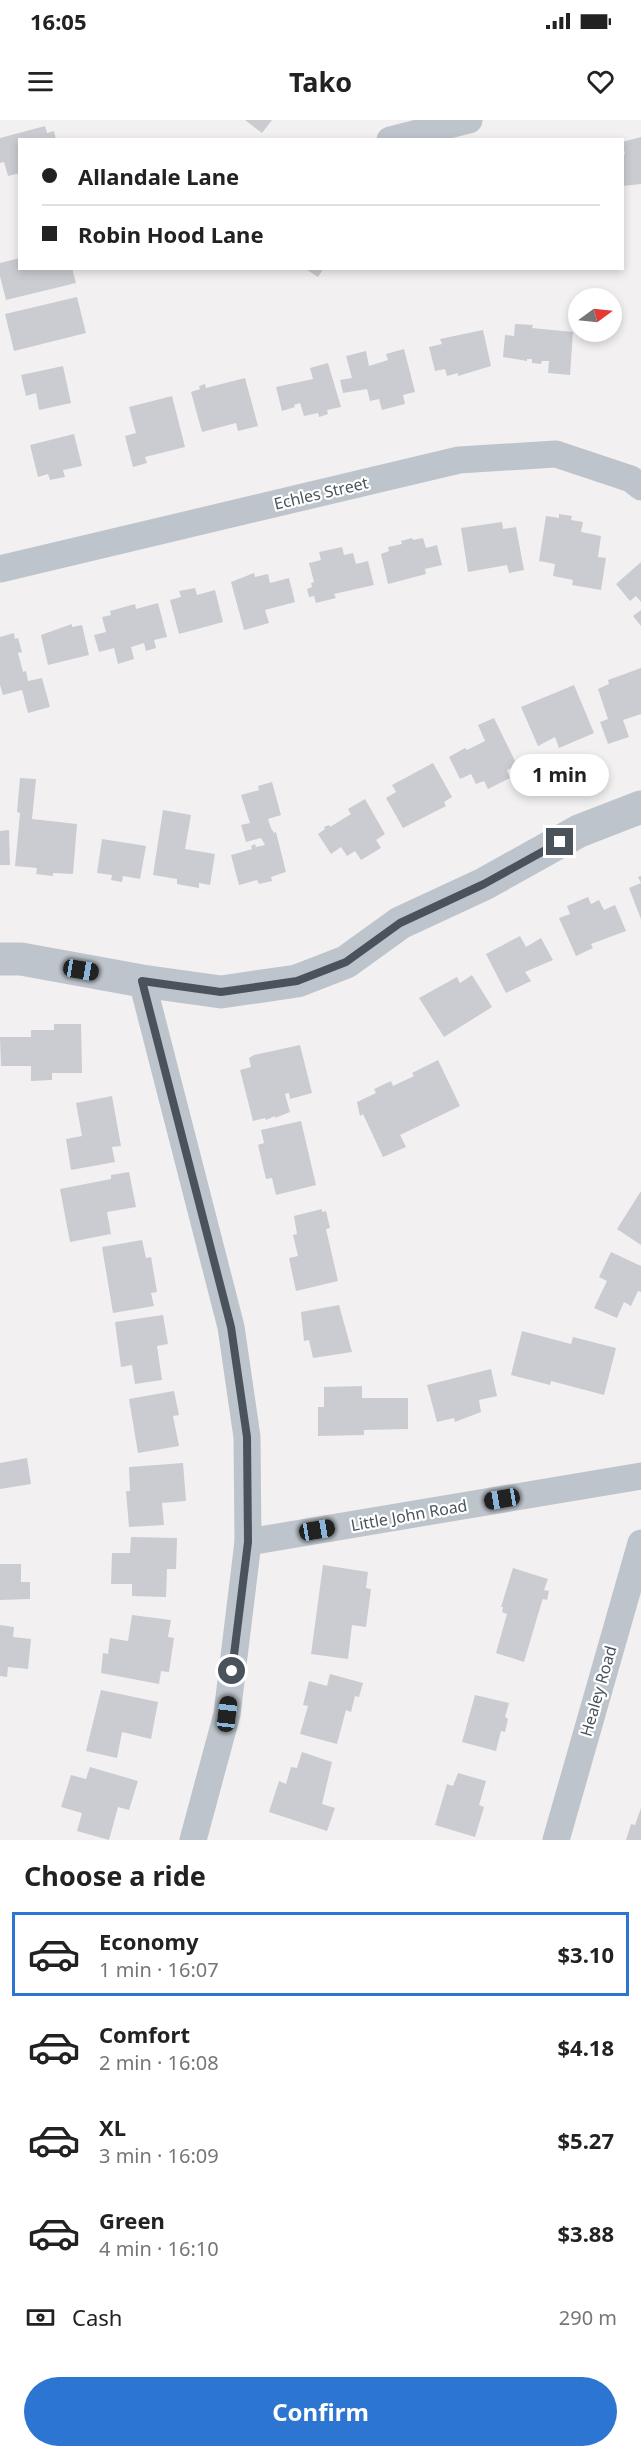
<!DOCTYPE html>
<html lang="en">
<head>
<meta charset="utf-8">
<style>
	body { margin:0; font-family:"Noto Sans",sans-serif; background:#f2f2f2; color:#222; height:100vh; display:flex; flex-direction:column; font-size:22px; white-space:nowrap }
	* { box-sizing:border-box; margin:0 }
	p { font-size:20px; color:#767676 }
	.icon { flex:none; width:33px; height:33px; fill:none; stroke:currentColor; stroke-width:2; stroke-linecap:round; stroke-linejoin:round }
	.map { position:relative; height:1720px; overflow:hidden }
	.side { display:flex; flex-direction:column; background:#fff; flex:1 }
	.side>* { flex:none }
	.guide { position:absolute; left:18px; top:18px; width:606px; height:132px; border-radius:0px; box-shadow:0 3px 9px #0003; display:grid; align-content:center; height:132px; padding:0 24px; background:#fff }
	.needle { width:39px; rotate:75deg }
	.fabs { position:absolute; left:568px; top:168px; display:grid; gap:12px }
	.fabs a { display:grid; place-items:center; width:54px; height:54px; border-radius:50%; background:#fff; box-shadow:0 3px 9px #0003; font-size:30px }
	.end { position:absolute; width:27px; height:27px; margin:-14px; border:8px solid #4a535c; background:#fff; box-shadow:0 0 0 3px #fff }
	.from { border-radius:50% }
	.bubble { position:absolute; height:42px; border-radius:21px; background:#fff; box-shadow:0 3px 9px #0003; font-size:20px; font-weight:700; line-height:42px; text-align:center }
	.car { position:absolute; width:18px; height:36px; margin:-18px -9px; border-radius:8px; box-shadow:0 0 4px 2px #0007; background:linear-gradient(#222 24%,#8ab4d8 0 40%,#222 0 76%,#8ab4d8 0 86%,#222 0) }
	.guide b { display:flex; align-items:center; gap:21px; height:57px; font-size:22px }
	.guide b+b { border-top:2px solid #e0e0e0 }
	.guide i { width:15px; height:15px; background:#222 }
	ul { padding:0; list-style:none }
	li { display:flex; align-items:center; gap:18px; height:84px; margin:0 12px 9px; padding:0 12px; border:3px solid transparent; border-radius:0px }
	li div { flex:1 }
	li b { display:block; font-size:22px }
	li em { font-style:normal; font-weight:700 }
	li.active { border-color:#2c75d1 }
	li>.icon { width:54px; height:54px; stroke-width:1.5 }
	h2 { padding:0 24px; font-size:27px; line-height:72px }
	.pay { display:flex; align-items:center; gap:15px; height:66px; padding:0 24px; font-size:22px }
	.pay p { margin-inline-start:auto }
	.cta { display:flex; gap:12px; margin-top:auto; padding:12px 24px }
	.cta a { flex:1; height:69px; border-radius:36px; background:#2c75d1; color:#fff; font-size:24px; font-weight:700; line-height:69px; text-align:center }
	.status { display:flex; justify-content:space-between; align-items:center; height:42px; padding:0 30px; background:#fff; direction:ltr }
	.status svg { height:16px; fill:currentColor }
	header { display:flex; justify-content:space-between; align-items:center; height:78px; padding:0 24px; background:#fff; font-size:27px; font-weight:700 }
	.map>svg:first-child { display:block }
</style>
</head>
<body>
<div class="status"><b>16:05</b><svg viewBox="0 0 49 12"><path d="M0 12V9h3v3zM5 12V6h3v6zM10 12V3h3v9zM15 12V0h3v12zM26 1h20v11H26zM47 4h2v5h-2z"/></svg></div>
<header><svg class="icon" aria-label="menu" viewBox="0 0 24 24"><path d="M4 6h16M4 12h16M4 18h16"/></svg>Tako<svg class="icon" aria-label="heart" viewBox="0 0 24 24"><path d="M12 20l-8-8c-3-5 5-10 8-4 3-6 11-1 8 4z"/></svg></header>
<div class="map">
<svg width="641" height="1720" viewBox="0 0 641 1720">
	<rect width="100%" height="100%" fill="#f2f0f0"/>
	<g fill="#cbccd2">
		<polygon points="245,0 272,0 262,13"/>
		<polygon points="45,6 47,13 54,11 56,20 20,20 20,53 8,56 4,42 0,43 0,18"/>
		<polygon points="641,17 641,64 622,66 622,35 625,34 622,22"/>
		<polygon points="20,138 20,148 72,148 76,163 6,180 0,156 0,143"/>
		<polygon points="304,148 324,148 318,157"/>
		<polygon points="77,177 86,213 14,231 5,194"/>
		<polygon points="515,204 533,205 532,208 573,212 570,255 548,253 549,241 542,241 541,244 532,243 532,239 527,239 527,241 503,237 505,215 514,216"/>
		<polygon points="483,210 491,246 458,256 458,253 447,256 445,249 435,251 429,227 442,224 440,219"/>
		<polygon points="404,229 415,272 403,275 405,284 382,290 379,279 370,281 367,269 343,273 340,260 352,258 346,236 366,231 369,246 388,240 386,234"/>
		<polygon points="328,243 341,287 327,290 328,294 319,297 318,293 304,296 300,283 294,285 295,287 282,291 276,267 313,259 310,248"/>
		<polygon points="63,246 71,283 39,290 36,273 26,276 21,255"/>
		<polygon points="245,258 258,306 238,311 236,303 202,312 191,272 200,269 199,266 205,264 206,268"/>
		<polygon points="172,276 185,327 145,337 147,343 133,347 125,316 136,313 129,287"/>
		<polygon points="74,314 82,346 63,350 65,357 50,360 48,354 38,357 30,325"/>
		<polygon points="559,394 572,396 571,400 583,402 581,412 601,416 598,437 606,438 601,470 572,465 573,460 553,456 555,444 539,441 546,396 559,398"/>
		<polygon points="502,402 503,409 516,407 524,450 509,453 507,445 468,452 461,408"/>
		<polygon points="412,418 413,420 423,418 426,428 437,425 442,445 425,449 426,454 388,464 381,434 389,431 388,427 402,424 401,421"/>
		<polygon points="342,427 344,435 353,433 356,444 368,441 374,465 334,474 336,478 316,483 314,476 309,477 307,469 312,467 311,463 314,462 309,443 321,440 319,432"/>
		<polygon points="641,442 641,482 636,476 630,481 616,464"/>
		<polygon points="254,453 255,457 268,454 270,463 289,458 295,482 265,490 269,503 244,510 231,462"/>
		<polygon points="195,468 197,475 215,470 223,502 179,514 170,480 181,477 179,471"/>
		<polygon points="158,483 167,517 154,520 156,528 146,531 144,523 131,527 134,539 118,544 114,528 99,532 94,515 106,512 102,497 111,495 110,491 135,484 136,489"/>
		<polygon points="641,490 641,506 633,496"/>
		<polygon points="72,504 72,507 82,505 89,535 48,545 41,515"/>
		<polygon points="14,513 15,519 18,518 22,532 18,533 23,552 26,551 28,561 42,558 50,587 28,593 22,570 3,575 0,565 0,517"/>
		<polygon points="641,548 641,594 623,600 629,617 608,624 600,602 608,599 598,569 609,564 608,560"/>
		<polygon points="574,565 594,613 559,628 555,617 538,626 521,587"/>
		<polygon points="494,598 517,645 507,650 510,658 488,669 484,661 476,664 471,654 460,659 449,637 465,628 467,630 485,621 478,605"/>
		<polygon points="433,643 452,677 444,682 446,686 403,708 386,678 396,672 392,665"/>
		<polygon points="20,658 36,659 32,699 77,704 73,754 53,753 53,756 36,754 37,748 15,746 20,693 17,692"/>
		<polygon points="272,662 281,695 268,699 271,708 274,713 276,712 286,752 271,757 272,761 259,764 257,760 239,765 231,735 252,729 251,726 255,724 256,727 265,725 261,718 246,722 241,705 250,703 241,675 259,670 258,666"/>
		<polygon points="365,679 385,714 376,720 381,728 361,740 355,731 347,736 341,727 331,734 318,714 325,709 324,707 329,705 330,707 351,694 348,689"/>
		<polygon points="163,690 191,695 185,729 215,734 210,765 199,763 199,768 177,764 177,759 153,755"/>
		<polygon points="9,710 10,745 0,745 0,711"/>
		<polygon points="102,719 146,726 140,759 123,756 122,762 111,760 112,755 97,753"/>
		<polygon points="641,756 641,799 629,768 641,763 638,757"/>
		<polygon points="588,777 591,784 599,780 604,790 615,785 626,811 591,824 593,828 576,836 559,798 570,794 567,786"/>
		<polygon points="520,816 526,827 541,818 553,840 525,852 531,861 506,873 486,834"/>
		<polygon points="472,855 492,887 444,917 419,878 457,857 460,863"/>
		<polygon points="54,904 81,904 82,953 52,953 52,960 31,961 31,946 1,946 0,917 31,917 31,910 54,910"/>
		<polygon points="300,925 312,973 290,979 289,973 285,974 290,992 275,998 275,996 266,1000 265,998 253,1001 240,950 251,947 249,938 254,935"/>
		<polygon points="438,940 460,986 400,1015 406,1027 383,1037 363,994 360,996 357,982 376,973 374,969 391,961 393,966 414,956 412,953"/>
		<polygon points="112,976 121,1026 112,1027 115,1042 71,1050 66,1019 82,1016 76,983"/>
		<polygon points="301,1001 316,1065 276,1075 272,1058 266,1059 258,1025 264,1023 261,1010"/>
		<polygon points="129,1052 136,1087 107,1092 111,1114 70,1122 60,1069 111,1059 111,1055"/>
		<polygon points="641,1071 641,1125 617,1109"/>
		<polygon points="322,1089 322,1092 326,1091 330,1108 326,1109 338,1161 296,1171 289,1138 298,1136 293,1115 297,1114 294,1096"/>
		<polygon points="142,1120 146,1138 151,1137 157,1172 151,1173 154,1186 113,1193 102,1127"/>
		<polygon points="611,1132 641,1146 641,1172 638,1171 631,1186 624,1182 617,1198 594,1188 607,1161 599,1157"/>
		<polygon points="339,1185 352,1232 313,1238 309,1220 304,1221 301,1192"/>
		<polygon points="163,1195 168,1224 157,1226 162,1260 135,1264 132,1245 121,1247 115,1202"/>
		<polygon points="522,1211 571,1224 573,1217 616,1228 604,1275 551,1261 550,1265 511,1255"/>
		<polygon points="491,1249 497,1276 479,1280 481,1292 455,1302 454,1298 437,1302 427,1265"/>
		<polygon points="362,1266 362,1278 408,1278 408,1309 364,1310 364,1315 318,1316 318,1287 324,1287 324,1267"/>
		<polygon points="174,1271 179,1295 173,1296 179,1326 138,1333 129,1279"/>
		<polygon points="27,1338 31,1364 0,1369 0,1343"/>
		<polygon points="183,1343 186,1381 162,1383 164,1405 129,1407 126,1371 130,1371 129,1347"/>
		<polygon points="131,1417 177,1418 176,1449 167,1449 166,1477 132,1476 132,1464 111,1464 112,1433 130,1433"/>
		<polygon points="0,1444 21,1444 21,1462 30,1462 30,1479 0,1480"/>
		<polygon points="323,1445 368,1452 366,1468 371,1469 366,1507 352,1505 348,1539 311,1534"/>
		<polygon points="513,1448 548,1459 544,1470 549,1471 547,1480 543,1479 542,1481 524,1542 496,1533 507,1494 502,1492 503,1487 501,1487"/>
		<polygon points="132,1495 171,1500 168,1517 174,1518 169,1552 161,1551 159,1564 101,1553 103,1533 108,1534 110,1518 128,1521"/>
		<polygon points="0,1505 14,1507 13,1517 31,1519 28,1549 8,1547 7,1557 0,1556"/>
		<polygon points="330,1554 363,1563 359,1577 355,1576 351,1592 346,1590 337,1624 300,1614 308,1586 303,1585 309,1561 327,1566"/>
		<polygon points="101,1570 158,1582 151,1619 122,1612 117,1638 86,1631"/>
		<polygon points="475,1575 509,1583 505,1597 508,1599 505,1612 501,1611 496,1631 462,1622"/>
		<polygon points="302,1632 332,1642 322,1684 335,1688 327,1711 269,1692 279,1661 286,1664 291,1647 297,1648"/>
		<polygon points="90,1647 138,1661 129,1690 118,1687 109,1720 77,1711 82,1693 61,1687 71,1655 86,1659"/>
		<polygon points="458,1653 486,1661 479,1685 484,1687 475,1717 435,1705 447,1664 453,1666"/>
		<polygon points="641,1688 641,1720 626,1720 631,1704 635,1705"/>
	</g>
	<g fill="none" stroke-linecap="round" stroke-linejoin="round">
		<g stroke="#bdc4cb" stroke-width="27">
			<polyline points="390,20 469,0"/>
			<polyline points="0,449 459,340 556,334 631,359 641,367"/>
			<polyline points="142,861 231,1207 247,1317 248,1422 227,1594 193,1720"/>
			<polyline points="248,1422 641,1356"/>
			<polyline points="556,1720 641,1423"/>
		</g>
		<polyline stroke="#bdc4cb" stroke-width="33" points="0,839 21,839 142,861 221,872 297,861 346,842 400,803 484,764 579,711 641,687"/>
	</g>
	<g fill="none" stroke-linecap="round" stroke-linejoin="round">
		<polyline stroke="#4a535c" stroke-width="8" points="232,1551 248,1422 247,1317 231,1207 142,861 221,872 297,861 346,842 400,803 484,764 560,722"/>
	</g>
	<g text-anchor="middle" stroke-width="4.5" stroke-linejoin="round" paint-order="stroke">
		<g font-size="16" fill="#4a535c" stroke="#fff">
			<text transform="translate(321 373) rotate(-13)" y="6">Echles Street</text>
			<text transform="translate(409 1395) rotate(-10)" y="6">Little John Road</text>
			<text transform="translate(598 1571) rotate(-74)" y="6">Healey Road</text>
		</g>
	</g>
</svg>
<div class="fabs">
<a><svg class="needle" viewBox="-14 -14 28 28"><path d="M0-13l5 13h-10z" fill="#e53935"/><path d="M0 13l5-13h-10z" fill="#767676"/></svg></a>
</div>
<i class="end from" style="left:232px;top:1551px"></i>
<i class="end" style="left:560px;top:722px"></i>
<div class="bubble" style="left:510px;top:634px;width:99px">1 min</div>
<i class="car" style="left:81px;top:850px;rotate:100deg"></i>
<i class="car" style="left:502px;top:1379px;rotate:260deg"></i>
<i class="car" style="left:317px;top:1410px;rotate:80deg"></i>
<i class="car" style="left:227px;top:1594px;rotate:7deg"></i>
<div class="guide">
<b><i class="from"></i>Allandale Lane</b>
<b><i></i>Robin Hood Lane</b>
</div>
</div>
<section class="side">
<h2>Choose a ride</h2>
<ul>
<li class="active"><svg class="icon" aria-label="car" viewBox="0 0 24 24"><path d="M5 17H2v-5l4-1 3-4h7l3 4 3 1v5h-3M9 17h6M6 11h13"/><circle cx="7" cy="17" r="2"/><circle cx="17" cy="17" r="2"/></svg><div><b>Economy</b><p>1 min · 16:07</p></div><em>$3.10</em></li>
<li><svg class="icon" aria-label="car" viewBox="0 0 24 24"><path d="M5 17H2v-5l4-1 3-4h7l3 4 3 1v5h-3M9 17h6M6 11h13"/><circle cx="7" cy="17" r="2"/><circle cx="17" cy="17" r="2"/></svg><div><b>Comfort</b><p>2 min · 16:08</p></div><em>$4.18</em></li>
<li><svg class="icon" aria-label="car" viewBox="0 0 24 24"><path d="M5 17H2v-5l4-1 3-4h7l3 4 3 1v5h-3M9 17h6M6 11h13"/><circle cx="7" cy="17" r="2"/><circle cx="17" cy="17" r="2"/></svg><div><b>XL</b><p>3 min · 16:09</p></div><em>$5.27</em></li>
<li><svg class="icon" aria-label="car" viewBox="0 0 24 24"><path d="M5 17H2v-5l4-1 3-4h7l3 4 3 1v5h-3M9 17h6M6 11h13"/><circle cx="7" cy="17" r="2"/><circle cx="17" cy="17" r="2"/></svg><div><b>Green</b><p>4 min · 16:10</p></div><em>$3.88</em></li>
</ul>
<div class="pay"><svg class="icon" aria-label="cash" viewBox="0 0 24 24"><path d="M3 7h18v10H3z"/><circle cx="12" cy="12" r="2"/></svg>Cash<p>290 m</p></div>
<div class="cta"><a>Confirm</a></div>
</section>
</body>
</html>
